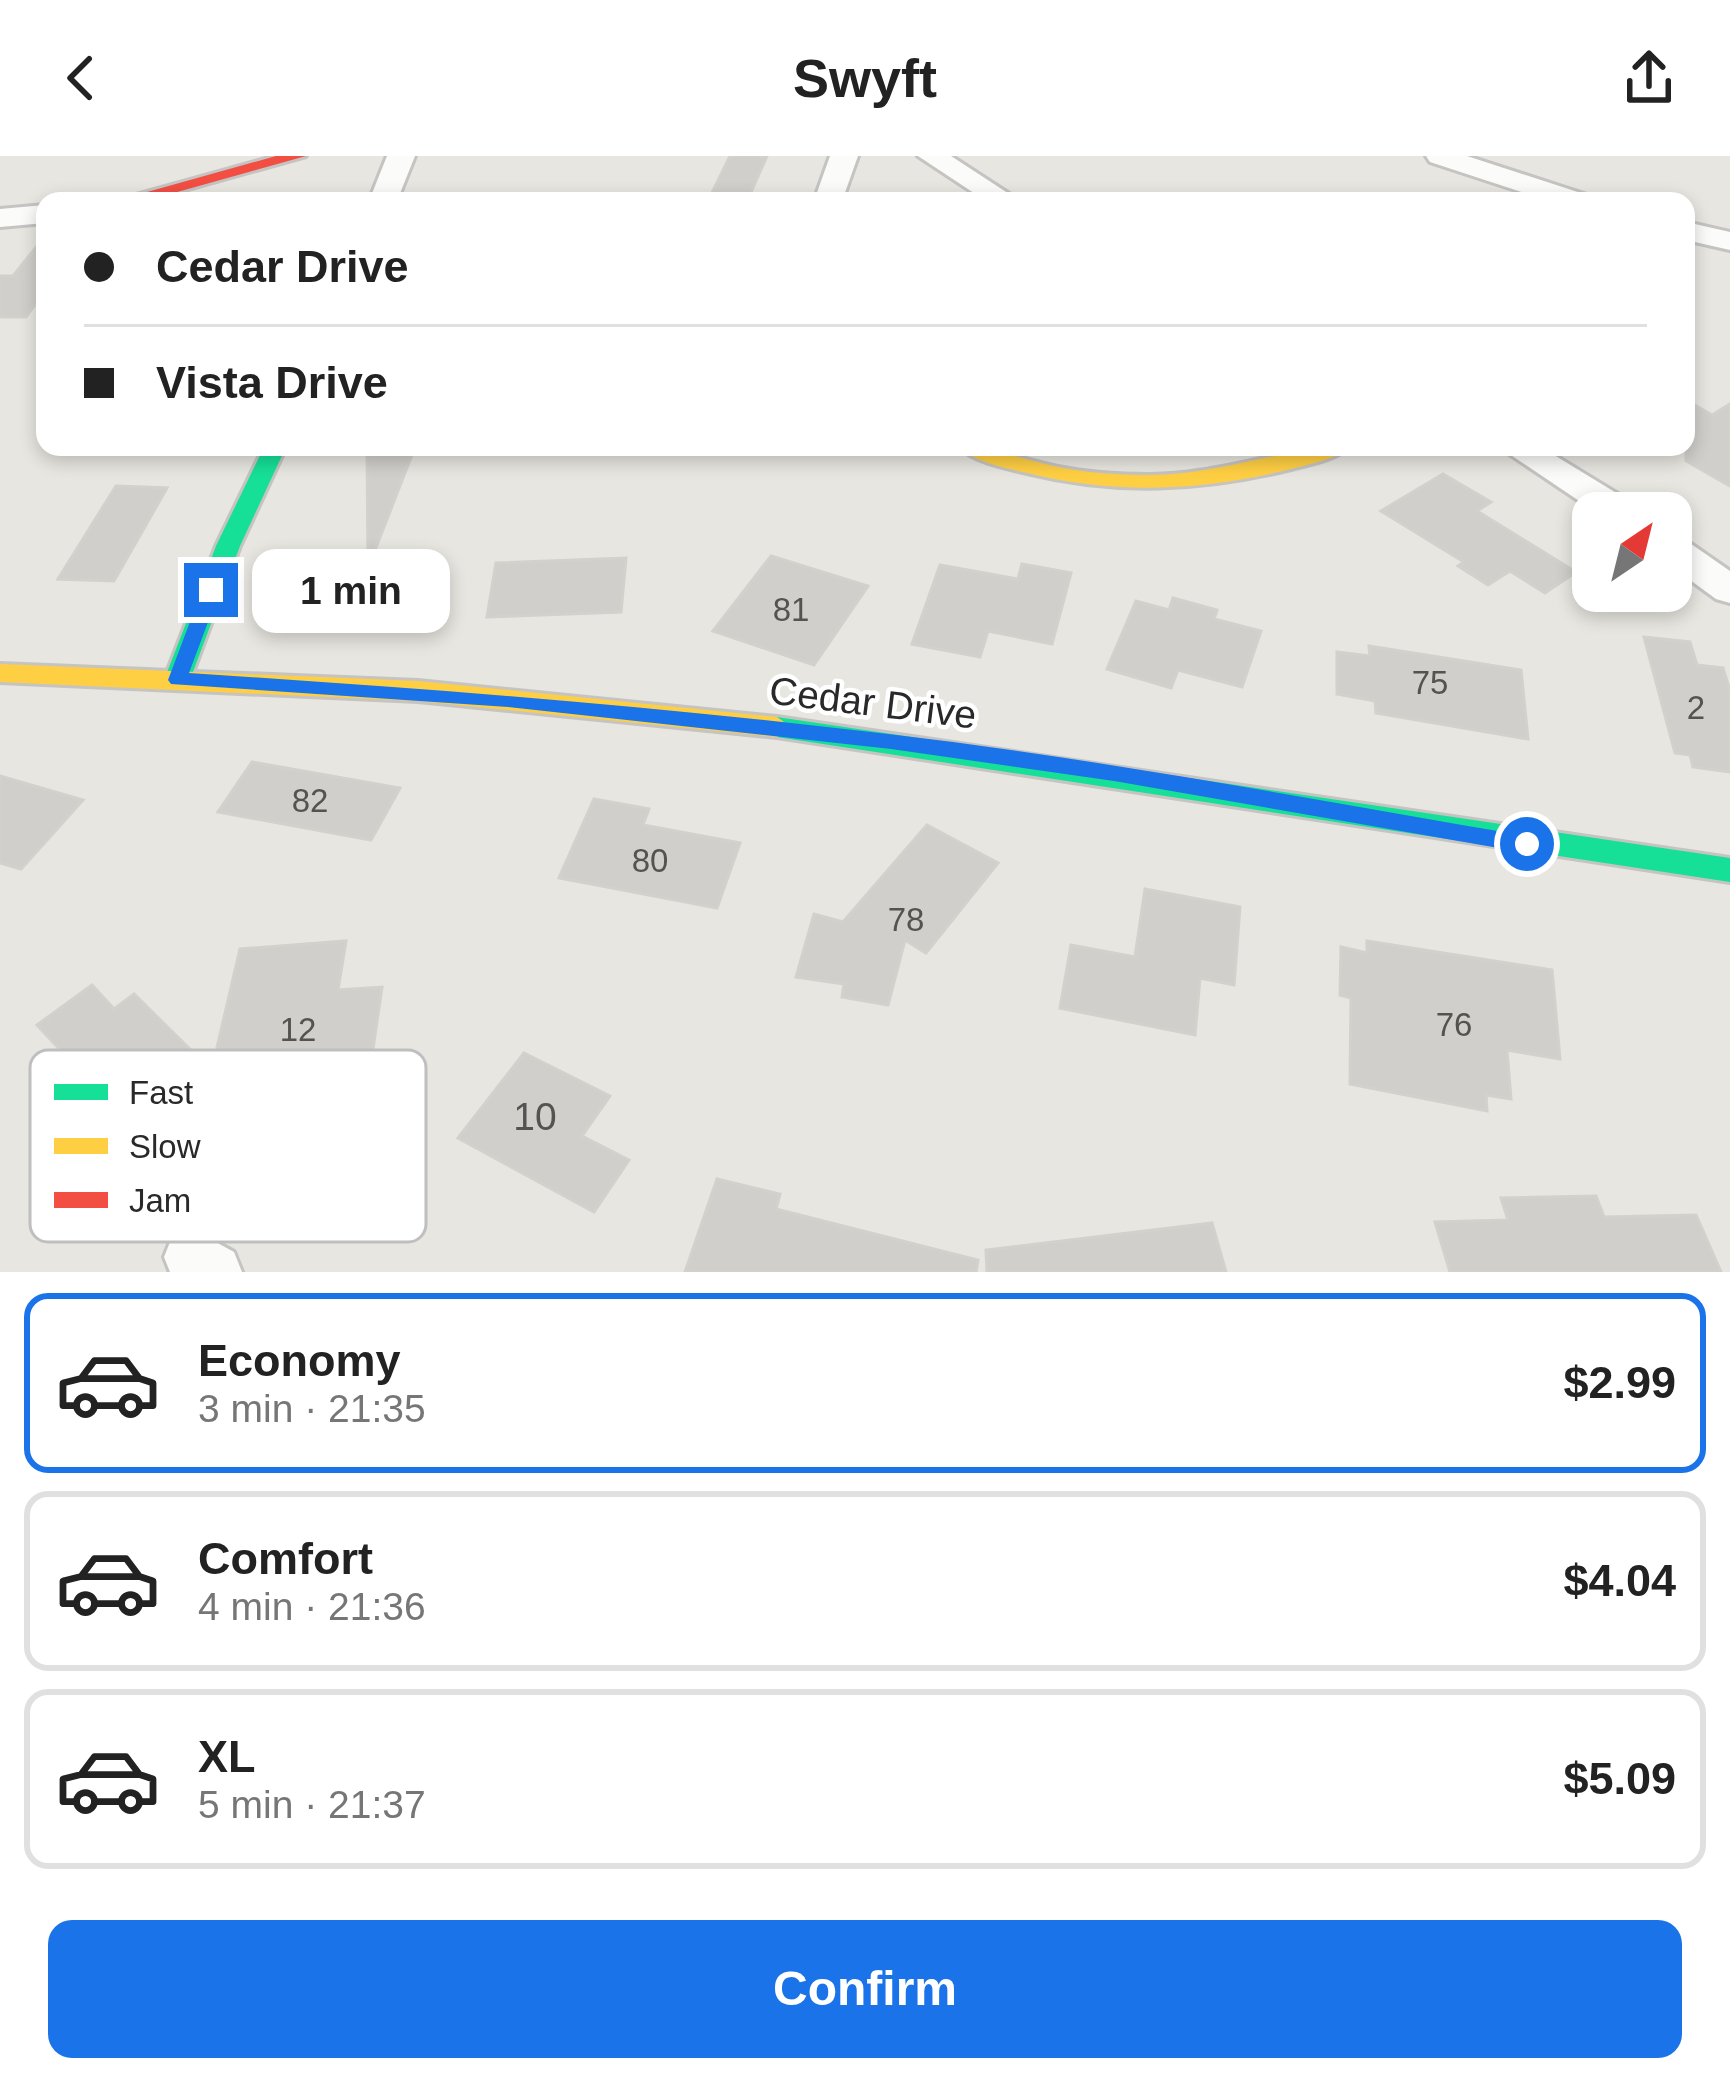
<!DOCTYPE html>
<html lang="en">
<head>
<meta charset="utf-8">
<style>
	body { margin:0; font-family:Helvetica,sans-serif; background:#f6f6f6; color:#222; height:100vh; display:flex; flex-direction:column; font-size:45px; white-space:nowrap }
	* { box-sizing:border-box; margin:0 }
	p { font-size:39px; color:#767676 }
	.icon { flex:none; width:66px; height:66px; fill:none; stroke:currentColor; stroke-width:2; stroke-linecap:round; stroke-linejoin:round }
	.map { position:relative; height:1116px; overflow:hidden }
	.details { display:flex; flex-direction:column; background:#fff; flex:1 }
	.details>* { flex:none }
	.top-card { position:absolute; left:36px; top:36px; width:1659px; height:264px; border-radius:24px; box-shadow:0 6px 18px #0003; display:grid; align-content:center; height:264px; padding:0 48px; background:#fff }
	.needle { width:78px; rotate:35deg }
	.tools { position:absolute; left:1572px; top:336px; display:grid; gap:24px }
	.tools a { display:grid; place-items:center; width:120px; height:120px; border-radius:24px; background:#fff; box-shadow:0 6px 18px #0003; font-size:60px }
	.end { position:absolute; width:54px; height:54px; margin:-27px; border:15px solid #1a73e8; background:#fff; box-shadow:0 0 0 6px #fff }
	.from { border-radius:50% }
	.bubble { position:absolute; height:84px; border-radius:24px; background:#fff; box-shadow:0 6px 18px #0003; font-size:39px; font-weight:700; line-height:84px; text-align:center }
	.top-card b { display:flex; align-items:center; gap:42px; height:114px; font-size:45px }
	.top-card b+b { border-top:3px solid #e0e0e0 }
	.top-card i { width:30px; height:30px; background:#222 }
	ul { padding:21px 0 0; list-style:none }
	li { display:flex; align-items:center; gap:36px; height:180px; margin:0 24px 18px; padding:0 24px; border:6px solid #e0e0e0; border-radius:24px }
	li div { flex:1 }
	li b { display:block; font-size:45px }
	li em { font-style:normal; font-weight:700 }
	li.current { border-color:#1a73e8 }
	li>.icon { width:108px; height:108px; stroke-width:1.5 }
	.action { display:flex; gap:24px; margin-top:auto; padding:24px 48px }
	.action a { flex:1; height:138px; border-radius:24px; background:#1a73e8; color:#fff; font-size:48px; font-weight:700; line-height:138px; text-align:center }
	header { display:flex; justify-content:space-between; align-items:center; height:156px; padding:0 48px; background:#fff; font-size:54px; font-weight:700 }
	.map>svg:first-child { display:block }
</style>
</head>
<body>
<header><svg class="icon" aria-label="back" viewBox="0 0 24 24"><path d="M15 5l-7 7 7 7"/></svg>Swyft<svg class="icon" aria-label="share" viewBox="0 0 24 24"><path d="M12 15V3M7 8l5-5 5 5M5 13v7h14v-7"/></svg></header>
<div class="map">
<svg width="1730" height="1116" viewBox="0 0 1730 1116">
	<rect width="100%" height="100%" fill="#e7e6e0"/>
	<g fill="#d0cfcb" stroke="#d2d1cc" stroke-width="3">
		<polygon points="730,0 767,0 747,45 708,45"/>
		<polygon points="45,80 45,135 26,161 0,161 0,120 13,120"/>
		<polygon points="1686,244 1712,259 1730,248 1730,330 1686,305"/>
		<polygon points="367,291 415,291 370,407 368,407"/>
		<polygon points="1443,318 1491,346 1477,355 1576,416 1545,437 1510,415 1488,429 1458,410 1464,406 1381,355"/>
		<polygon points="116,330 167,332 114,425 58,423"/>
		<polygon points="771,400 868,430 814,509 713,475"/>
		<polygon points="626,402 621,456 487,461 496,407"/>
		<polygon points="1022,408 1071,417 1052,488 988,475 980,501 912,488 940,409 1018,423"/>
		<polygon points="1173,442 1217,454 1214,463 1261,475 1242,531 1178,514 1171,532 1107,513 1136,445 1169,454"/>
		<polygon points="1644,481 1690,486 1697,509 1723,512 1730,535 1730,616 1693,611 1690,599 1675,597"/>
		<polygon points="1369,490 1521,514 1528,583 1376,557 1375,545 1337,538 1337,496 1370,500"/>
		<polygon points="252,606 400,632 371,684 218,656"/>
		<polygon points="0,620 83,644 21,713 0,707"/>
		<polygon points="594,643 649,653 643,669 740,687 717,752 559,722"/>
		<polygon points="927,669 998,707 926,797 905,784 888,849 842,841 844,828 796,821 814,758 843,766"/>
		<polygon points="1145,733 1240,751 1234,829 1200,822 1195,879 1060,852 1071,789 1135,801"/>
		<polygon points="346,785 338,834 382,831 372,900 212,913 240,793"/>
		<polygon points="1367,785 1552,814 1560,903 1507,894 1511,943 1486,939 1487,955 1350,928 1351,842 1340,839 1341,791 1367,797"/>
		<polygon points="92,829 114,853 134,838 210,913 177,916 121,959 37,869"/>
		<polygon points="524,897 610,940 582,980 629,1004 594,1056 458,982"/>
		<polygon points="717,1023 780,1038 776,1053 978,1104 976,1116 685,1116"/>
		<polygon points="1596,1040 1604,1061 1696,1059 1721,1116 1450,1116 1435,1066 1508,1064 1501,1042"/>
		<polygon points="1212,1067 1226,1116 987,1116 986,1094"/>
	</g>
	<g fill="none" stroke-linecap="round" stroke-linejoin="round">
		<defs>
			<g id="street">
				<polygon points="387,0 415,0 397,45 369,45"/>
				<polygon points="830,0 858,0 842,45 814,45"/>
				<polygon points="918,0 951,0 1020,45 986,45"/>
				<polygon points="1426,0 1467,0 1587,39 1591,45 1549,45 1430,6"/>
				<polygon points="45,49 45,67 0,71 0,53"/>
				<polygon points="1686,66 1730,76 1730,94 1686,84"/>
				<polygon points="1499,291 1541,291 1636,349 1641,357 1597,357"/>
				<polygon points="1671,380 1684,383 1730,415 1730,447 1716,443 1671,410"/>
				<polygon points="192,1073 234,1096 242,1116 170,1116 164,1101 172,1081"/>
			</g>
			<g id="fast">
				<polygon points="264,291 286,291 240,390 190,524 177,533 168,531 164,524 216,390"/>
				<polygon points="777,561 1730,702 1730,726 777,581 763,571"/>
			</g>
			<g id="slow">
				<path d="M959 291C994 291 1023 304 1058 311 1088 317 1119 319 1150 319 1219 319 1283 291 1350 291 1336 303 1310 308 1291 313 1202 335 1116 339 1027 317 1005 312 975 306 959 291Z"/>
				<polygon points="0,508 418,525 777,561 791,571 777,581 418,545 0,526"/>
			</g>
			<polygon id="jam" points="276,0 306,0 145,45 115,45"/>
		</defs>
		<use href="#street" stroke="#c5c4c3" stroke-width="6"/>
		<use href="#fast" stroke="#c5c4c3" stroke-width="6"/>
		<use href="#slow" stroke="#c5c4c3" stroke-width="6"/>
		<use href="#jam" stroke="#c5c4c3" stroke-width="6"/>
		<use href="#street" fill="#fbfbfa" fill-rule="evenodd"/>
		<use href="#fast" fill="#16e098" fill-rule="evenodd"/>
		<use href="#slow" fill="#ffcf43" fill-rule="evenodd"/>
		<use href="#jam" fill="#f24e42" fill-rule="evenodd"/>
	</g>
	<path fill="#1a73e8" d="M211 428 220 434 189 517C423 532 655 550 888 578 1102 603 1314 644 1527 680L1537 688 1527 697 1114 625 891 593 508 551 171 528 168 524 202 434Z"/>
	<g text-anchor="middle" stroke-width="9" stroke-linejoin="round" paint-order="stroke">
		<g font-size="33" fill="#545352">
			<text x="791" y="465">81</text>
			<text x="1430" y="538">75</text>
			<text x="1696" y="563">2</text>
			<text x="310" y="656">82</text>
			<text x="650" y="716">80</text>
			<text x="906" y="775">78</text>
			<text x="1454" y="880">76</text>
			<text x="298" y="885">12</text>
		</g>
		<g font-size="39" fill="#292929" stroke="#fff">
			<text transform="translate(873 546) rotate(7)" y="14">Cedar Drive</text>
		</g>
		<g font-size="39" fill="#545352">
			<text x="535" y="974">10</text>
		</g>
	</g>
	<rect x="30" y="894" width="396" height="192" rx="18" fill="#fff" stroke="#bfbfbf" stroke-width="3"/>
	<rect x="54" y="928" width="54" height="16" fill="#16e098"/>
	<rect x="54" y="982" width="54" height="16" fill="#ffcf43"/>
	<rect x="54" y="1036" width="54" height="16" fill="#f24e42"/>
	<g font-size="33" fill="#292929">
		<text x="129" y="948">Fast</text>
		<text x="129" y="1002">Slow</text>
		<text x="129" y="1056">Jam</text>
	</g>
</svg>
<div class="tools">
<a><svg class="needle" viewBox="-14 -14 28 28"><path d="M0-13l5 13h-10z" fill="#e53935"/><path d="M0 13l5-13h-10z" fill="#767676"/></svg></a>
</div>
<i class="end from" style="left:1527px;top:688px"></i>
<i class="end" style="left:211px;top:434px"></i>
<div class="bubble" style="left:252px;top:393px;width:198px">1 min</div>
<div class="top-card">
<b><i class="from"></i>Cedar Drive</b>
<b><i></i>Vista Drive</b>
</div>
</div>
<section class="details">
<ul>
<li class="current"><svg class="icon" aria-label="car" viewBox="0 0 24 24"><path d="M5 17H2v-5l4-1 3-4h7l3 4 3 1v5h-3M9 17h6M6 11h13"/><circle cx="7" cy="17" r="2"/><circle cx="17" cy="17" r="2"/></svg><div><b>Economy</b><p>3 min · 21:35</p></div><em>$2.99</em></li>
<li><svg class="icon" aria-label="car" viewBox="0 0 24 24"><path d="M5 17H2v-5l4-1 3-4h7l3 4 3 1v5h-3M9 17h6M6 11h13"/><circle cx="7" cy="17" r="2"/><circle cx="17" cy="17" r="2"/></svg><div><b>Comfort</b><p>4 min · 21:36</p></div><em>$4.04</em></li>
<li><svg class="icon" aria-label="car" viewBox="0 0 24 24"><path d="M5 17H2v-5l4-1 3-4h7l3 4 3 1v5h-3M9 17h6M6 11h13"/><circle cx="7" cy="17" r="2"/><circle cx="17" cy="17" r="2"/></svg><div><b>XL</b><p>5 min · 21:37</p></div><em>$5.09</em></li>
</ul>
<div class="action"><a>Confirm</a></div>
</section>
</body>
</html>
